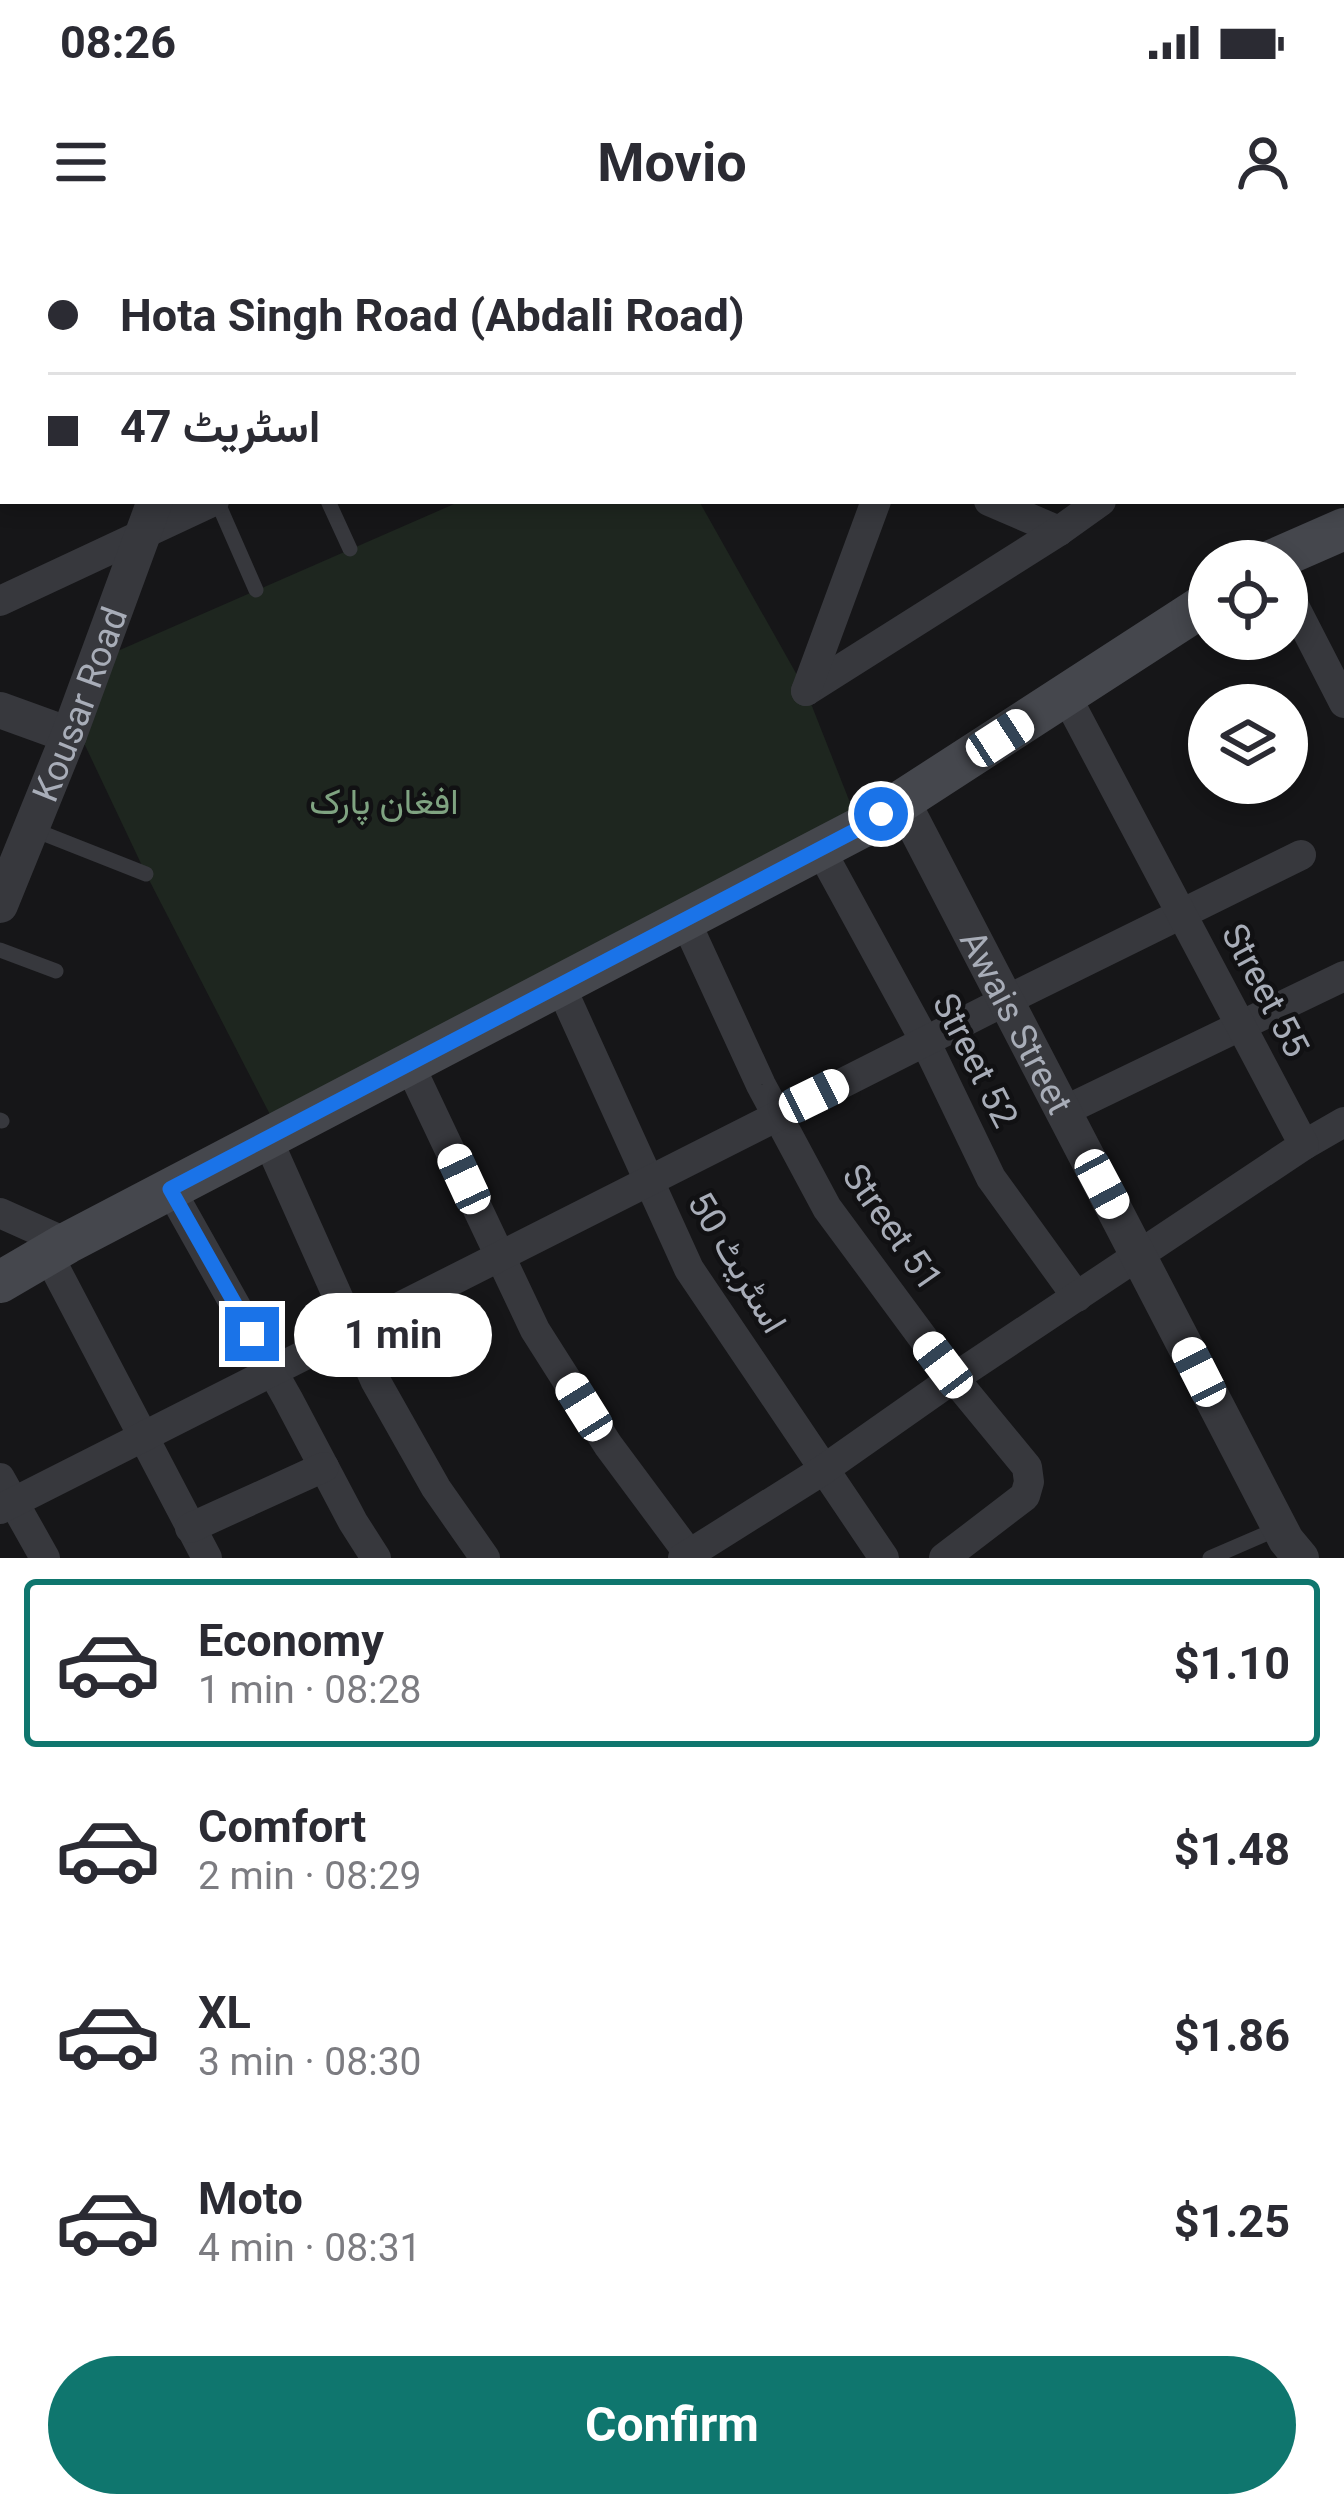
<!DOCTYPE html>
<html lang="en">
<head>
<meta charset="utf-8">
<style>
	body { margin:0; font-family:Roboto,Vazirmatn,sans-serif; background:#f7f7f7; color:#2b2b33; height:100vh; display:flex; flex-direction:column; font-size:45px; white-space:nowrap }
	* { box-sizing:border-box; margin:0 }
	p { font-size:39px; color:#7c7c81 }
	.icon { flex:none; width:66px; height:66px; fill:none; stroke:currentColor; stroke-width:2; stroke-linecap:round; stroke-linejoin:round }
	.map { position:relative; height:1318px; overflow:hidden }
	.details { display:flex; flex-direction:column; background:#fff; flex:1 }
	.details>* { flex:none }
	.hud { position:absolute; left:0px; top:0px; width:1344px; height:264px; box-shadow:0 6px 18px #0003; display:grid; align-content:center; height:264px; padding:0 48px; background:#fff }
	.buttons { position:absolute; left:1188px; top:300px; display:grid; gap:24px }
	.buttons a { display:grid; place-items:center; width:120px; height:120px; border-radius:50%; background:#fff; box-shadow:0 6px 18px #0003; font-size:60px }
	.end { position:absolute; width:54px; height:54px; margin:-27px; border:15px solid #1a73e8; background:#fff; box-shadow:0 0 0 6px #fff }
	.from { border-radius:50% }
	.bubble { position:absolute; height:84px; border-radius:42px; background:#fff; box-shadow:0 6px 18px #0003; font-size:39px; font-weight:700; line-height:84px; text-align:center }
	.car { position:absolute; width:36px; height:72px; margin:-36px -18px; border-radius:15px; box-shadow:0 0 9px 3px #0007; background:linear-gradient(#fff 24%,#345 0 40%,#fff 0 76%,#345 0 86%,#fff 0) }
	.hud b { display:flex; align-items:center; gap:42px; height:114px; font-size:45px }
	.hud b+b { border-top:3px solid #e1e1e2 }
	.hud i { width:30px; height:30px; background:#2b2b33 }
	ul { padding:21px 0 0; list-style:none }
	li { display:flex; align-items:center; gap:36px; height:168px; margin:0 24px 18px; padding:0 24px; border:6px solid transparent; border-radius:12px }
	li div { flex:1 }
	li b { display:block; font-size:45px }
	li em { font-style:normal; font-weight:700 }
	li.current { border-color:#0f766e }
	li>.icon { width:108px; height:108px; stroke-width:1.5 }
	.cta { display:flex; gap:24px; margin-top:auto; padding:24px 48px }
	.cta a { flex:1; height:138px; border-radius:72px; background:#0f766e; color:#fff; font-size:48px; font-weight:700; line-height:138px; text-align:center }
	.status { display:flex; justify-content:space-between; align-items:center; height:84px; padding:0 60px; background:#fff; direction:ltr }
	.status svg { height:33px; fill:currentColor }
	header { display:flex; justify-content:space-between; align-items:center; height:156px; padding:0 48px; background:#fff; font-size:54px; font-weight:700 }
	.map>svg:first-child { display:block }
</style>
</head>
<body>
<div class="status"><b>08:26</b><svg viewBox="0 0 49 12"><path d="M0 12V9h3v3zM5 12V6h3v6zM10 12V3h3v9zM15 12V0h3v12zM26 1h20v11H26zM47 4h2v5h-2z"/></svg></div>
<header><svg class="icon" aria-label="menu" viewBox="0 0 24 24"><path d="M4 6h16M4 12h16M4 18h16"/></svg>Movio<svg class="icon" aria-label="person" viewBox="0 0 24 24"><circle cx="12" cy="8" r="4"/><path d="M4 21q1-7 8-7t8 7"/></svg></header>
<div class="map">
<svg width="1344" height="1318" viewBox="0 0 1344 1318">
	<rect width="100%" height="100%" fill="#161618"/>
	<polygon fill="#1e261f" points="461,261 699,261 806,451 860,588 279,892 146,634 74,482 97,420"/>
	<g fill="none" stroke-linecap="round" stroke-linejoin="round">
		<g stroke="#37383d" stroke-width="15">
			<polyline points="217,261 256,350"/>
			<polyline points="328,261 350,309"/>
			<polyline points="32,589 146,634"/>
			<polyline points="0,710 56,731"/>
			<polyline points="0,880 2,881"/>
			<polyline points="1210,1318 1277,1289"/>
		</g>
		<g stroke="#37383d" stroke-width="30">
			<polyline points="965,3 966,0"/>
			<polyline points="0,85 3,86"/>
			<polyline points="0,191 3,190"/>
			<polyline points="989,261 1059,291"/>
			<polyline points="1287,352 1344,463"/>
			<polyline points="0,361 214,261"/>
			<polyline points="806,451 1059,291 1101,261"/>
			<polyline points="806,451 876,261"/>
			<polyline points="820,609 925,801 991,938 1077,1057"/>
			<polyline points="685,680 761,845 827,968 943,1125 1027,1227 1029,1242 1025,1256 944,1318"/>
			<polyline points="560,745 689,1029 884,1318"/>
			<polyline points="409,824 535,1090 608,1205 692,1318"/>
			<polyline points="1064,871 1344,736"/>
			<polyline points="267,898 375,1140 436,1248 485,1318"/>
			<polyline points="1304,905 1344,882"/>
			<polyline points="170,949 288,1159 353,1282 376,1318"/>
			<polyline points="0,973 67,1003"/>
			<polyline points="47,1013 207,1318"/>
			<polyline points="0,1238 45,1318"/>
			<polyline points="0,1269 1007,760 1301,615"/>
			<polyline points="190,1288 324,1227"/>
			<polyline points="683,1318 823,1230 954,1138 1304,905 1066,456"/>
		</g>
		<g stroke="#37383d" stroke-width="36">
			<polyline points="251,3 253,0"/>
			<polyline points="0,470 69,495"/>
			<path id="s1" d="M902 561 1286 1300 1301 1318"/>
			<path id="s2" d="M0 665 69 495 155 261"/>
		</g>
		<g stroke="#45474d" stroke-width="42">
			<polyline points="634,0 643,3"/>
			<polyline points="1341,242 1344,243"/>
			<polyline points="1271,321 1344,289"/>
			<polyline points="0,1042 67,1003 860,588 1209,362"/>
		</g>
	</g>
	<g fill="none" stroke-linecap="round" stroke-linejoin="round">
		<polyline stroke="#1a73e8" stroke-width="15" points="252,1094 170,949 860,588 881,574"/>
	</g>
	<g text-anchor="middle" stroke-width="9" stroke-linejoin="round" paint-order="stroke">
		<g font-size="36" fill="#a8adb8" stroke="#111113">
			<text dy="13" stroke="none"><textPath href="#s2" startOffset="216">Kousar Road</textPath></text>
			<text transform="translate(1266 750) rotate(62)" y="13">Street 55</text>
			<text dy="13" stroke="none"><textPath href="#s1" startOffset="249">Awais Street</textPath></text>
			<text transform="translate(976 820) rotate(63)" y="13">Street 52</text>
			<text transform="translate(893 987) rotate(55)" y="13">Street 51</text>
			<text transform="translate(738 1022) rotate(59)" y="13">اسٹریٹ 50</text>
		</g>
		<g font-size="36" fill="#7fa381" stroke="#111113">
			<text x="384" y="574">افغان پارک</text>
		</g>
	</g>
</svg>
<div class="buttons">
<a><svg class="icon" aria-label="locate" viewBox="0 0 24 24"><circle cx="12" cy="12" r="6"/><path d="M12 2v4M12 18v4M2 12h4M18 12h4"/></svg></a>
<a><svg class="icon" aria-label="layers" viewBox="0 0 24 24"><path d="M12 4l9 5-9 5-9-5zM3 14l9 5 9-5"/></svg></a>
</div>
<i class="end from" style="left:881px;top:574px"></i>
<i class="end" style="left:252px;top:1094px"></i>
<div class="bubble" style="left:294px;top:1053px;width:198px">1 min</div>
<i class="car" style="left:1000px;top:498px;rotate:57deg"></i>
<i class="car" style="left:814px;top:856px;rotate:64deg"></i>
<i class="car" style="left:464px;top:939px;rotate:335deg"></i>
<i class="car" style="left:1102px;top:944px;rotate:152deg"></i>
<i class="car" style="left:943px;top:1125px;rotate:323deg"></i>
<i class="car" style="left:1199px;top:1132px;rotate:333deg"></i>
<i class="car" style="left:584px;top:1167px;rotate:328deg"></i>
<div class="hud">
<b><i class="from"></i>Hota Singh Road (Abdali Road)</b>
<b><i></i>اسٹریٹ 47</b>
</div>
</div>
<section class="details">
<ul>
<li class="current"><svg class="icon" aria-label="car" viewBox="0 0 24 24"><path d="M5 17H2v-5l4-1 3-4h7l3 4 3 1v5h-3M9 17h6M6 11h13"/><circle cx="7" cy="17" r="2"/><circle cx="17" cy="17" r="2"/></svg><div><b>Economy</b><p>1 min · 08:28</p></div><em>$1.10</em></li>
<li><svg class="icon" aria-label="car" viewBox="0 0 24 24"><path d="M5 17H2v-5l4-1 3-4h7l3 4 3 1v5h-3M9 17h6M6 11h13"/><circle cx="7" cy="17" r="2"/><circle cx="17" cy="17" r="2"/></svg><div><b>Comfort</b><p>2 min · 08:29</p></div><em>$1.48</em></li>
<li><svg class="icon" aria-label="car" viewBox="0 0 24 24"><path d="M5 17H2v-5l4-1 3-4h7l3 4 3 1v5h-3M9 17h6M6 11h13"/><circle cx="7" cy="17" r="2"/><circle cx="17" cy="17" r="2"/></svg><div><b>XL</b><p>3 min · 08:30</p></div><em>$1.86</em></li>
<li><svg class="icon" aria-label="car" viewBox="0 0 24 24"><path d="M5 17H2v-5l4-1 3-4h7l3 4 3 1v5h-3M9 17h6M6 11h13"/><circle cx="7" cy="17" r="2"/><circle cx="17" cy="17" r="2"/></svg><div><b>Moto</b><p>4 min · 08:31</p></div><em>$1.25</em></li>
</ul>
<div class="cta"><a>Confirm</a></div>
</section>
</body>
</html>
